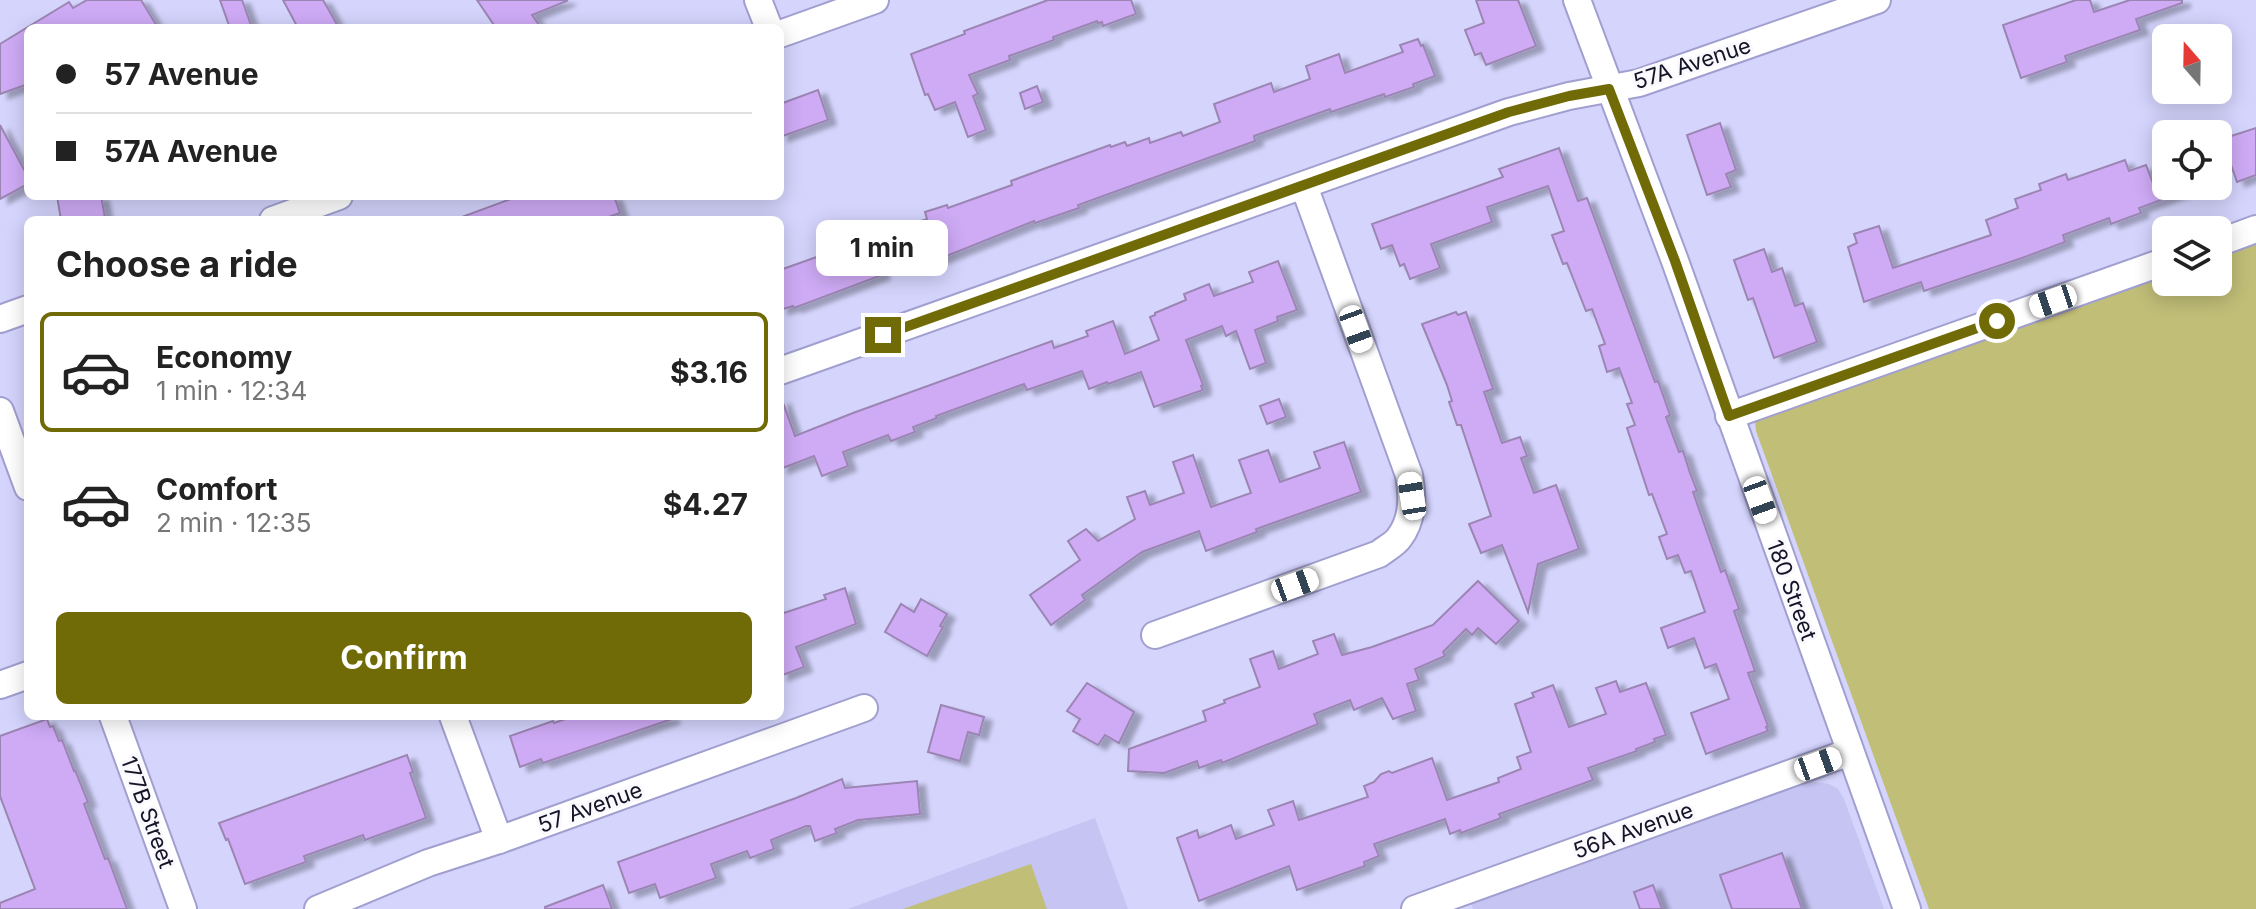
<!DOCTYPE html>
<html lang="en">
<head>
<meta charset="utf-8">
<style>
	body { margin:0; font-family:Inter,sans-serif; background:#f6f6f6; color:#222; height:100vh; display:flex; flex-direction:column; font-size:30px; white-space:nowrap }
	* { box-sizing:border-box; margin:0 }
	p { font-size:26px; color:#767676 }
	.icon { flex:none; width:44px; height:44px; fill:none; stroke:currentColor; stroke-width:2; stroke-linecap:round; stroke-linejoin:round }
	.map { position:relative; flex:1; overflow:hidden }
	.panel { position:absolute; left:24px; top:216px; width:760px; height:504px; display:flex; flex-direction:column; background:#fff; border-radius:12px; box-shadow:0 4px 20px #0003 }
	.panel>* { flex:none }
	.top-card { position:absolute; left:24px; top:24px; width:760px; height:176px; border-radius:12px; box-shadow:0 4px 20px #0003; display:grid; align-content:center; height:176px; padding:0 32px; background:#fff }
	.needle { width:52px; rotate:340deg }
	.fabs { position:absolute; left:2152px; top:24px; display:grid; gap:16px }
	.fabs a { display:grid; place-items:center; width:80px; height:80px; border-radius:12px; background:#fff; box-shadow:0 4px 20px #0003; font-size:40px }
	.end { position:absolute; width:36px; height:36px; margin:-18px; border:10px solid #716b07; background:#fff; box-shadow:0 0 0 4px #fff }
	.from { border-radius:50% }
	.bubble { position:absolute; height:56px; border-radius:12px; background:#fff; box-shadow:0 4px 20px #0003; font-size:26px; font-weight:700; line-height:56px; text-align:center }
	.car { position:absolute; width:24px; height:48px; margin:-24px -12px; border-radius:10px; box-shadow:0 0 6px 2px #0007; background:linear-gradient(#fff 24%,#345 0 40%,#fff 0 76%,#345 0 86%,#fff 0) }
	.top-card b { display:flex; align-items:center; gap:28px; height:76px; font-size:30px }
	.top-card b+b { border-top:2px solid #e0e0e0 }
	.top-card i { width:20px; height:20px; background:#222 }
	ul { padding:0; list-style:none }
	li { display:flex; align-items:center; gap:24px; height:120px; margin:0 16px 12px; padding:0 16px; border:4px solid transparent; border-radius:12px }
	li div { flex:1 }
	li b { display:block; font-size:30px }
	li em { font-style:normal; font-weight:700 }
	li.active { border-color:#716b07 }
	li>.icon { width:72px; height:72px; stroke-width:1.5 }
	h2 { padding:0 32px; font-size:36px; line-height:96px }
	.cta { display:flex; gap:16px; margin-top:auto; padding:16px 32px }
	.cta a { flex:1; height:92px; border-radius:12px; background:#716b07; color:#fff; font-size:32px; font-weight:700; line-height:92px; text-align:center }
	.map>svg:first-child { display:block }
</style>
</head>
<body>
<div class="map">
<svg width="2256" height="909" viewBox="0 0 2256 909">
	<defs>
		<filter id="shadow"><feDropShadow dx="8" dy="4.5" stdDeviation="2" flood-color="#0004"/></filter>
	</defs>
	<rect width="100%" height="100%" fill="#d4d4fd"/>
	<g fill="#c5c4f2">
		<polygon points="1809,781 1829,784 1838,789 1844,799 1884,909 1473,909 1471,903"/>
		<polygon points="1095,818 1128,909 848,909"/>
	</g>
	<g fill="#c1be78">
		<polygon points="2256,237 2256,909 1929,909 1756,431 1755,421 1758,416 2166,269 2166,282 2218,282 2218,251"/>
		<polygon points="1031,864 1047,909 903,909"/>
	</g>
	<g fill="#cfabf6" stroke="#9b85b3" stroke-width="2" filter="url(#shadow)">
		<polygon points="87,0 141,0 158,28 28,28 28,84 0,94 0,44 69,2 73,8"/>
		<polygon points="220,0 242,0 252,28 230,28"/>
		<polygon points="283,0 323,0 339,28 298,28"/>
		<polygon points="477,0 566,0 567,1 532,15 541,28 496,28"/>
		<polygon points="1048,0 1131,0 1136,14 1103,26 1102,22 1098,23 1097,21 1053,37 1054,40 1009,56 1010,60 969,75 978,94 973,96 986,130 968,137 955,102 935,110 928,94 925,95 911,54 965,34 964,31"/>
		<polygon points="1476,0 1518,0 1536,46 1486,65 1481,53 1475,55 1465,30 1484,23"/>
		<polygon points="2076,0 2090,0 2094,12 2130,0 2182,0 2182,3 2136,19 2140,30 2065,56 2067,62 2021,78 2003,25"/>
		<polygon points="1418,39 1421,46 1423,45 1435,76 1413,84 1414,87 1385,97 1384,94 1331,112 1330,109 1254,136 1255,141 1078,205 1079,208 1035,223 1034,221 939,259 919,264 914,249 901,253 894,230 927,219 925,212 947,205 948,208 1012,185 1011,181 1046,168 1110,145 1111,147 1125,142 1127,146 1149,138 1150,143 1181,132 1183,136 1220,122 1214,104 1271,83 1274,92 1310,79 1306,66 1339,54 1345,73 1403,52 1400,45"/>
		<polygon points="1037,86 1043,102 1025,109 1020,93"/>
		<polygon points="818,90 828,120 780,137 780,104"/>
		<polygon points="1720,123 1736,170 1726,174 1731,187 1707,195 1687,135"/>
		<polygon points="0,125 28,177 28,184 0,199"/>
		<polygon points="2256,128 2256,175 2237,182 2222,139"/>
		<polygon points="1559,148 1578,201 1587,198 1655,382 1658,381 1670,415 1666,417 1679,452 1683,451 1690,473 1697,491 1693,492 1721,572 1725,570 1739,609 1734,611 1755,671 1748,673 1768,726 1766,727 1768,731 1706,754 1691,713 1729,699 1716,664 1705,668 1694,638 1668,648 1661,628 1705,612 1691,571 1685,573 1678,555 1667,559 1659,537 1667,534 1652,494 1649,495 1627,428 1635,425 1627,404 1632,403 1619,368 1607,372 1599,346 1605,344 1592,309 1586,311 1567,263 1563,264 1552,235 1564,231 1548,186 1487,207 1492,222 1431,244 1440,268 1410,279 1404,264 1400,266 1392,245 1381,249 1372,224 1503,177 1499,169"/>
		<polygon points="2125,160 2129,171 2146,165 2154,186 2193,186 2193,188 2139,208 2141,213 2111,224 2109,218 2063,235 2065,242 2022,258 1924,291 1921,282 1864,302 1848,247 1857,243 1854,234 1879,226 1893,268 1991,235 1986,220 2018,208 2015,199 2041,190 2039,184 2066,174 2068,180"/>
		<polygon points="57,196 101,196 105,218 61,220"/>
		<polygon points="519,196 614,196 620,213 600,220 460,220 459,218"/>
		<polygon points="872,246 882,275 794,308 793,306 780,310 780,270 839,249 842,257"/>
		<polygon points="1764,249 1772,272 1782,268 1795,306 1803,303 1817,342 1774,358 1753,298 1748,300 1734,260"/>
		<polygon points="1278,261 1297,310 1277,317 1278,321 1255,330 1266,363 1250,369 1236,331 1226,336 1222,326 1186,340 1203,385 1201,386 1203,390 1154,407 1141,372 1108,384 1107,382 1089,389 1082,371 1027,390 1024,384 936,416 937,418 913,427 915,432 891,441 888,435 843,452 848,466 822,476 814,456 780,469 780,401 782,400 795,436 853,413 1052,341 1054,348 1088,336 1086,331 1113,321 1125,354 1159,340 1150,317 1155,315 1155,313 1186,300 1184,294 1209,284 1214,296 1253,282 1249,272"/>
		<polygon points="1456,312 1458,315 1466,312 1493,389 1484,392 1502,443 1520,437 1527,456 1521,458 1534,493 1556,485 1579,549 1538,564 1528,612 1502,545 1481,553 1469,524 1491,516 1461,425 1457,425 1449,402 1452,401 1447,385 1422,324"/>
		<polygon points="1279,399 1286,417 1267,424 1260,406"/>
		<polygon points="1344,442 1361,492 1256,529 1257,532 1206,551 1199,531 1142,552 1082,595 1085,600 1051,625 1030,595 1080,560 1068,541 1086,529 1098,541 1135,519 1127,497 1145,491 1150,505 1184,493 1173,462 1193,455 1211,507 1251,493 1239,460 1268,450 1280,482 1320,468 1314,452"/>
		<polygon points="1478,581 1519,621 1496,644 1478,628 1472,635 1466,629 1443,652 1445,656 1415,669 1419,680 1407,684 1416,711 1393,719 1382,698 1354,710 1350,700 1314,714 1318,724 1222,763 1221,760 1199,768 1197,761 1164,773 1128,771 1129,749 1206,721 1203,711 1225,703 1224,700 1260,687 1250,659 1273,651 1279,669 1318,654 1313,641 1334,634 1342,655 1372,647 1433,625"/>
		<polygon points="845,588 856,624 796,647 804,667 780,676 780,609 782,608 784,613 826,599 824,595"/>
		<polygon points="921,599 947,614 940,626 943,627 927,656 885,632 901,604 914,612"/>
		<polygon points="1616,681 1620,692 1646,683 1666,735 1654,739 1655,742 1636,749 1637,751 1588,768 1593,780 1499,814 1501,818 1461,833 1460,830 1450,834 1445,819 1374,844 1379,856 1364,862 1365,866 1297,890 1289,866 1199,901 1177,838 1197,830 1199,838 1231,825 1236,839 1274,825 1268,810 1293,801 1299,820 1368,797 1364,786 1374,782 1381,774 1389,771 1392,773 1432,758 1447,800 1499,782 1498,778 1521,769 1517,757 1531,752 1515,704 1534,697 1532,693 1553,685 1569,727 1606,714 1596,688"/>
		<polygon points="1087,683 1134,712 1119,743 1105,735 1098,745 1073,731 1080,719 1067,711"/>
		<polygon points="941,705 984,717 979,735 968,732 960,761 928,752"/>
		<polygon points="574,716 671,716 672,719 543,763 541,759 520,767 510,736 553,721 554,723"/>
		<polygon points="47,719 50,727 53,726 59,741 62,740 74,771 75,770 88,802 84,804 105,859 108,858 127,909 0,909 0,903 35,889 0,796 0,736"/>
		<polygon points="407,755 413,772 410,773 426,818 365,840 363,835 304,856 306,862 245,884 228,839 226,840 219,823"/>
		<polygon points="842,779 845,788 917,781 920,814 858,820 835,829 837,833 815,841 810,826 806,826 771,840 774,849 750,858 747,851 711,864 716,878 660,898 655,884 629,893 618,862 796,798"/>
		<polygon points="1782,853 1802,909 1732,909 1720,875"/>
		<polygon points="603,885 612,909 545,909 545,907"/>
		<polygon points="1653,885 1662,909 1640,909 1634,892"/>
	</g>
	<g fill="none" stroke-linecap="round" stroke-linejoin="round">
		<defs>
			<g id="minor">
				<polyline points="758,0 769,28"/>
				<polyline points="1577,0 1675,261 1907,909"/>
				<polyline points="780,34 875,0"/>
				<polyline points="273,220 339,196"/>
				<polyline points="2218,243 2256,229"/>
				<polyline points="0,319 28,309"/>
				<polyline points="780,371 1509,112 1569,96 1639,83 1877,0"/>
				<polyline points="0,411 28,487"/>
				<polyline points="1729,416 2166,261"/>
				<path d="M1155 635 1379 554C1385 549 1395 544 1399 538 1413 520 1413 496 1409 475L1304 186"/>
				<polyline points="0,685 28,675"/>
				<polyline points="113,716 183,909"/>
				<polyline points="453,716 499,840"/>
				<polyline points="318,909 428,863 499,840 864,708"/>
				<polyline points="1415,909 1850,752"/>
			</g>
		</defs>
		<use href="#minor" stroke="#a19fd0" stroke-width="30"/>
		<use href="#minor" stroke="#fff" stroke-width="26"/>
	</g>
	<g fill="none" stroke-linecap="round" stroke-linejoin="round">
		<polyline stroke="#716b07" stroke-width="10" points="883,335 1509,112 1569,96 1609,89 1675,261 1729,416 1997,321"/>
	</g>
	<g text-anchor="middle" stroke-width="6" stroke-linejoin="round" paint-order="stroke">
		<g font-size="22" fill="#151426" stroke="#f9f9fe">
			<text transform="translate(1692 63) rotate(-18)" y="8">57A Avenue</text>
			<text transform="translate(1792 590) rotate(70)" y="8">180 Street</text>
			<text transform="translate(590 807) rotate(-20)" y="8">57 Avenue</text>
			<text transform="translate(148 812) rotate(70)" y="8">177B Street</text>
			<text transform="translate(1633 830) rotate(-20)" y="8">56A Avenue</text>
		</g>
	</g>
</svg>
<div class="fabs">
<a><svg class="needle" viewBox="-14 -14 28 28"><path d="M0-13l5 13h-10z" fill="#e53935"/><path d="M0 13l5-13h-10z" fill="#767676"/></svg></a>
<a><svg class="icon" aria-label="locate" viewBox="0 0 24 24"><circle cx="12" cy="12" r="6"/><path d="M12 2v4M12 18v4M2 12h4M18 12h4"/></svg></a>
<a><svg class="icon" aria-label="layers" viewBox="0 0 24 24"><path d="M12 4l9 5-9 5-9-5zM3 14l9 5 9-5"/></svg></a>
</div>
<i class="end from" style="left:1997px;top:321px"></i>
<i class="end" style="left:883px;top:335px"></i>
<div class="bubble" style="left:816px;top:220px;width:132px">1 min</div>
<i class="car" style="left:2053px;top:301px;rotate:251deg"></i>
<i class="car" style="left:1356px;top:329px;rotate:160deg"></i>
<i class="car" style="left:1412px;top:496px;rotate:351deg"></i>
<i class="car" style="left:1760px;top:500px;rotate:160deg"></i>
<i class="car" style="left:1295px;top:585px;rotate:70deg"></i>
<i class="car" style="left:1818px;top:764px;rotate:70deg"></i>
<div class="top-card">
<b><i class="from"></i>57 Avenue</b>
<b><i></i>57A Avenue</b>
</div>
<section class="panel">
<h2>Choose a ride</h2>
<ul>
<li class="active"><svg class="icon" aria-label="car" viewBox="0 0 24 24"><path d="M5 17H2v-5l4-1 3-4h7l3 4 3 1v5h-3M9 17h6M6 11h13"/><circle cx="7" cy="17" r="2"/><circle cx="17" cy="17" r="2"/></svg><div><b>Economy</b><p>1 min · 12:34</p></div><em>$3.16</em></li>
<li><svg class="icon" aria-label="car" viewBox="0 0 24 24"><path d="M5 17H2v-5l4-1 3-4h7l3 4 3 1v5h-3M9 17h6M6 11h13"/><circle cx="7" cy="17" r="2"/><circle cx="17" cy="17" r="2"/></svg><div><b>Comfort</b><p>2 min · 12:35</p></div><em>$4.27</em></li>
</ul>
<div class="cta"><a>Confirm</a></div>
</section>
</div>
</body>
</html>
